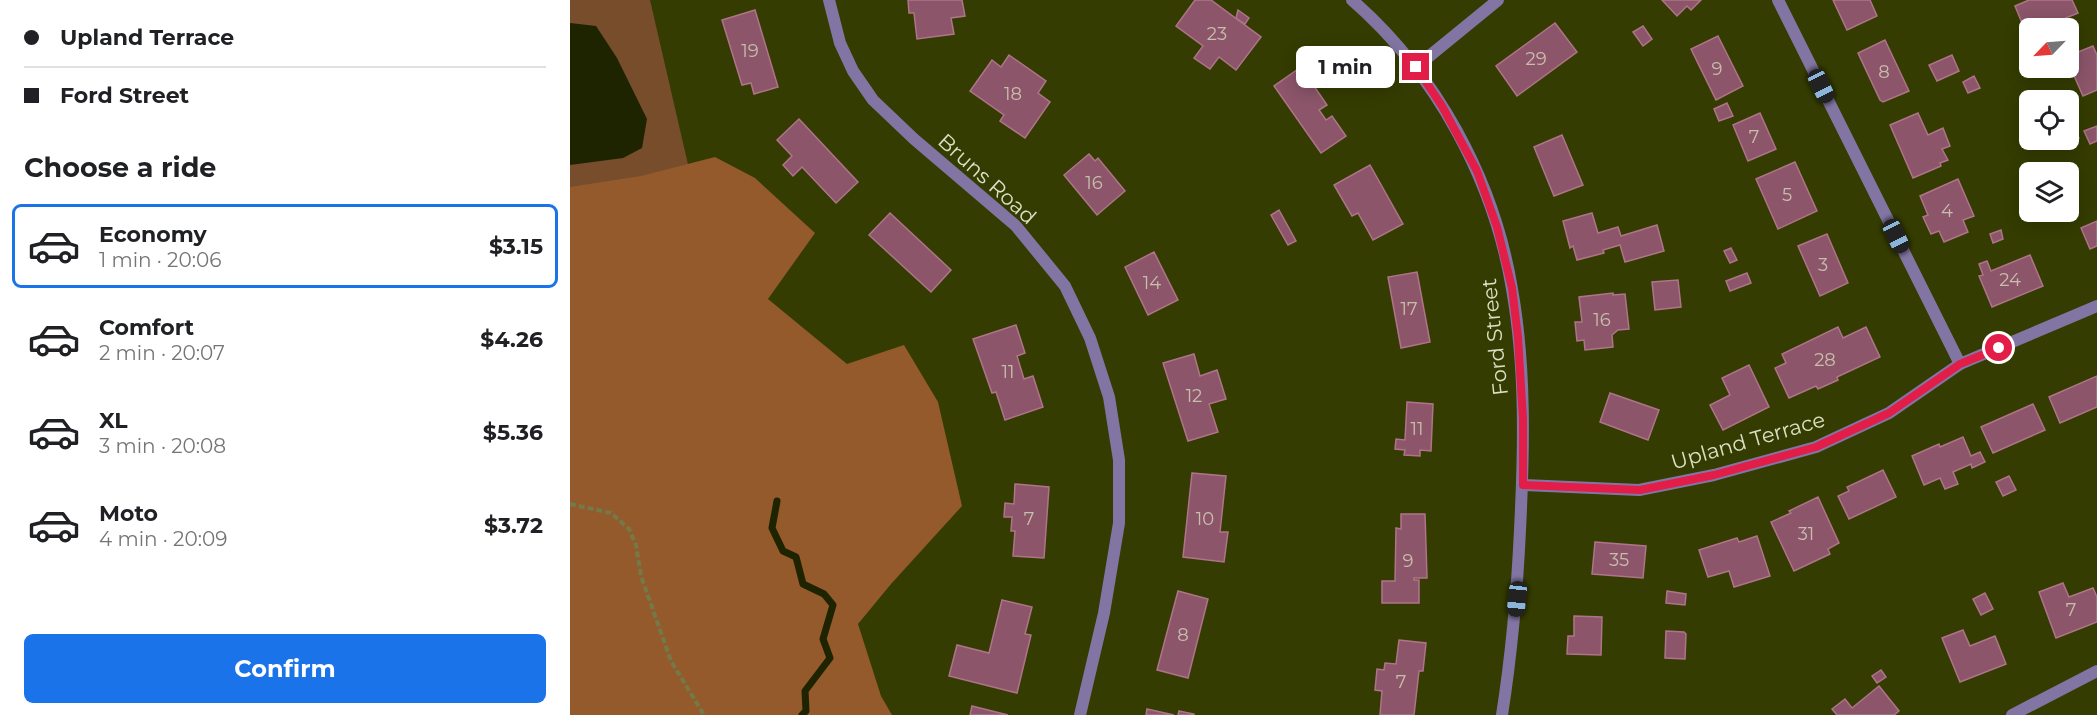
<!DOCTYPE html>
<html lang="en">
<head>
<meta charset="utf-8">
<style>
	body { margin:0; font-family:Montserrat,sans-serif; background:#f2f2f2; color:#202124; height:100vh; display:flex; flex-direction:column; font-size:22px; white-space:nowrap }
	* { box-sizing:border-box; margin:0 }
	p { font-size:20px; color:#757577 }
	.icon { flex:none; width:33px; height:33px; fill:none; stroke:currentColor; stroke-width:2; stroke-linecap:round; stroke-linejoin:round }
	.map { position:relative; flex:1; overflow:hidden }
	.details { display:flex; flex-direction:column; background:#fff; width:570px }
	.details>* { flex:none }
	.banner { display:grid; align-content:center; height:132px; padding:0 24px; background:#fff }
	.needle { width:39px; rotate:245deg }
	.controls { position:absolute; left:1449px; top:18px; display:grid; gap:12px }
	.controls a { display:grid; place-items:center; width:60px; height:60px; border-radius:9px; background:#fff; box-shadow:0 3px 15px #0003; font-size:30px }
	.end { position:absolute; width:27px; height:27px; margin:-14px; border:8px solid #e11d48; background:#fff; box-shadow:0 0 0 3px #fff }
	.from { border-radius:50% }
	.bubble { position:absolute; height:42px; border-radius:9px; background:#fff; box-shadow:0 3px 15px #0003; font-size:20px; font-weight:700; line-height:42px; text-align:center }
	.car { position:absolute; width:18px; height:36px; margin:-18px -9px; border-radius:8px; box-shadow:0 0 4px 2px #0007; background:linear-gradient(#222 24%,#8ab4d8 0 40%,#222 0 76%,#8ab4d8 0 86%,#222 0) }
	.banner b { display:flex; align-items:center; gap:21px; height:57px; font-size:22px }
	.banner b+b { border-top:2px solid #e0e0e0 }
	.banner i { width:15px; height:15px; background:#202124 }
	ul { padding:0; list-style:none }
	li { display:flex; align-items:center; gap:18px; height:84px; margin:0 12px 9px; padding:0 12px; border:3px solid transparent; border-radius:9px }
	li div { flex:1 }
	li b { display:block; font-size:22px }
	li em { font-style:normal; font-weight:700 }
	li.active { border-color:#1a73e8 }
	li>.icon { width:54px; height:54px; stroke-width:1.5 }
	h2 { padding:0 24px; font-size:27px; line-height:72px }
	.button { display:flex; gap:12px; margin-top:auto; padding:12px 24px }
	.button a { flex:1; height:69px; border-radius:9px; background:#1a73e8; color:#fff; font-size:24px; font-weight:700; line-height:69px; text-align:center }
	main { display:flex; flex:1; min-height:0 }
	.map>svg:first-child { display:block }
</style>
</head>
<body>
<main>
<section class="details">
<div class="banner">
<b><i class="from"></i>Upland Terrace</b>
<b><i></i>Ford Street</b>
</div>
<h2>Choose a ride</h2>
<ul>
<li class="active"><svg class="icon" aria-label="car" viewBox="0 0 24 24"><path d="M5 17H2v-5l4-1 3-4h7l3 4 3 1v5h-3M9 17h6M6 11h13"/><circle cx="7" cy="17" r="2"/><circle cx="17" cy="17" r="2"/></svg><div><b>Economy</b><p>1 min · 20:06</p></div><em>$3.15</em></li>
<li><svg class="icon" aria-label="car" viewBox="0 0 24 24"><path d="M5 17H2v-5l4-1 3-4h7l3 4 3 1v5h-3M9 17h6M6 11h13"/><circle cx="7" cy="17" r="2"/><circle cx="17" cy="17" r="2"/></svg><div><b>Comfort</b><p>2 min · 20:07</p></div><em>$4.26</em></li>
<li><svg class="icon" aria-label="car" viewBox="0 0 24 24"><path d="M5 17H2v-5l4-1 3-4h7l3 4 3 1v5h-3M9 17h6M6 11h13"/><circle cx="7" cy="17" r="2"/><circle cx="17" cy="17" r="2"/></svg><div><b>XL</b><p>3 min · 20:08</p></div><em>$5.36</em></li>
<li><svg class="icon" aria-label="car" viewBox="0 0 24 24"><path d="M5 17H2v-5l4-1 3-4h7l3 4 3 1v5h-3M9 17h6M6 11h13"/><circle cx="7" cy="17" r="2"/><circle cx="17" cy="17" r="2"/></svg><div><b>Moto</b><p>4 min · 20:09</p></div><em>$3.72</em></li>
</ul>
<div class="button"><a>Confirm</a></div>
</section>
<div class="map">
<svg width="1527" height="715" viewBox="0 0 1527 715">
	<rect width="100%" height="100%" fill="#343c01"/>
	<polygon fill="#774d2c" points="0,0 80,0 123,186 0,311"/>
	<polygon fill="#955a2b" points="145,157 185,178 245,233 198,299 277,364 334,345 368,402 392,506 321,584 288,624 311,696 322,715 0,715 0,187 71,176"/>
	<polygon fill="#1e2300" points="0,23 26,26 47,58 77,119 72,148 53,158 0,165"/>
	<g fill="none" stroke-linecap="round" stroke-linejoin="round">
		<polyline stroke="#1e2300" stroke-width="7" points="207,501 202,528 213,551 226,557 233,584 254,594 263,605 253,639 260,658 235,691 236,711 232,715"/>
	</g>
	<g fill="#8c5569" stroke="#ae7488" stroke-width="1.5">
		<polygon points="338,0 392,0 395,16 381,18 384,34 347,39 344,13 339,13"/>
		<polygon points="625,0 641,0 691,37 666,70 649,57 640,69 624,58 633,46 606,26"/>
		<polygon points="1092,0 1131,0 1121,10 1117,6 1107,16"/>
		<polygon points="1263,0 1300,0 1307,16 1277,30"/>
		<polygon points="1459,0 1502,0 1508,13 1471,28 1460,28 1460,34 1457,35 1445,6"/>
		<polygon points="185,10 208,87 184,94 181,83 172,85 152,20"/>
		<polygon points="668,10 679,18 675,24 666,18"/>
		<polygon points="985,23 1007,52 947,96 926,66"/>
		<polygon points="1073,26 1082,39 1073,46 1063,32"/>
		<polygon points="1148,36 1173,86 1146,100 1121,49"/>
		<polygon points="1315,40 1339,91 1313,102 1310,100 1288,53"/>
		<polygon points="1523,46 1527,55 1527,90 1513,96 1498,62 1498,56"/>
		<polygon points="439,55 476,81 468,93 480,102 455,138 430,121 434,115 400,91 422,60 431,67"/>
		<polygon points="1382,55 1389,71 1367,81 1359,65"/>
		<polygon points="731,67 757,105 749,110 756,120 762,116 776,136 751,153 704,86"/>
		<polygon points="1404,76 1410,88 1398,93 1393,82"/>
		<polygon points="1157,103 1163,116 1149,121 1144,109"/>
		<polygon points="1190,113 1206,149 1178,161 1163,125"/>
		<polygon points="1348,113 1358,135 1373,128 1380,146 1372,149 1378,160 1370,163 1371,166 1343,178 1320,125"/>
		<polygon points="229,119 288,182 266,203 232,167 223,176 213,165 222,156 207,140"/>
		<polygon points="1501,120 1509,138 1484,149 1480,140 1498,140 1498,121"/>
		<polygon points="1527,126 1527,141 1520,144 1514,131"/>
		<polygon points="992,135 1013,185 984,196 964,147"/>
		<polygon points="519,154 525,161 528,158 555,191 527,215 494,175"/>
		<polygon points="1225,162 1247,211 1208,229 1186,179"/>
		<polygon points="800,165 833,224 803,240 788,213 782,216 764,185"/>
		<polygon points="1388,179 1404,216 1393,220 1398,232 1374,242 1369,231 1361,234 1353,217 1358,215 1350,196"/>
		<polygon points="709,210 726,241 718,245 701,215"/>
		<polygon points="320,213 381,270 361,292 299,235"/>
		<polygon points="1022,213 1028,233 1048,227 1051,236 1087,225 1094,251 1055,262 1050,245 1033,250 1034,253 1007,260 1003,246 1000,248 993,221"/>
		<polygon points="1527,221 1527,246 1520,249 1511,228"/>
		<polygon points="1431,230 1433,239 1423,243 1420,234"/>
		<polygon points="1257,234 1278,283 1250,296 1228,246"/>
		<polygon points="1161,248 1167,260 1160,263 1154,251"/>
		<polygon points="584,252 608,300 578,315 555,267"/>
		<polygon points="1460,255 1473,286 1422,307 1409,276 1413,275 1409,264 1417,261 1421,271"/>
		<polygon points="847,272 860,342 831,348 818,277"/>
		<polygon points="1177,273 1181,283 1160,291 1156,281"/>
		<polygon points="1108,280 1111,307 1085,310 1082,282"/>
		<polygon points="1043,293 1043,295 1055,294 1059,329 1048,330 1042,335 1043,347 1015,350 1014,340 1007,341 1005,322 1012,322 1009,297"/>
		<polygon points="446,325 455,353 447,356 454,379 463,376 473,407 435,420 426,392 422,393 403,339"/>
		<polygon points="1268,327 1273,338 1296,327 1310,357 1267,377 1268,380 1248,389 1246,386 1219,398 1205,368 1216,363 1212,354"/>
		<polygon points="624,354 630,376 647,370 656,399 639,404 648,432 618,441 593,363"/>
		<polygon points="1179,365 1199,407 1153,430 1140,405 1160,395 1152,378"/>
		<polygon points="1527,376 1527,407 1490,423 1479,397"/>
		<polygon points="1040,393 1089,410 1078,440 1030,422"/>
		<polygon points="837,402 863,404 861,451 850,450 850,456 834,455 835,450 825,449 826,439 835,440"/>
		<polygon points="1463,404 1475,430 1423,453 1411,427"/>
		<polygon points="1393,437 1401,456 1410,452 1415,462 1402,468 1401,464 1383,472 1388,484 1375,489 1370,478 1354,485 1342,456 1369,444 1370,447"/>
		<polygon points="1313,470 1326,497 1279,519 1268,496 1279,491 1277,487"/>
		<polygon points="622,473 656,476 650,532 658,532 654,562 613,557"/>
		<polygon points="1439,476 1446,490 1433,496 1426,482"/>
		<polygon points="445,484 479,487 474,558 443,556 445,531 441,531 442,517 434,517 435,503 444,504"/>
		<polygon points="1248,497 1269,543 1258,549 1260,554 1224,571 1201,522 1221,513 1219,511"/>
		<polygon points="831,514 855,514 857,578 844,578 844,580 849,580 849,603 812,603 812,581 825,581 826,528 831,529"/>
		<polygon points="1187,536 1200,576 1164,587 1159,571 1138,577 1129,550 1167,538 1169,542"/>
		<polygon points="1025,542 1076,546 1073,578 1022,574"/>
		<polygon points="1493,583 1499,597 1523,588 1527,597 1527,622 1486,638 1469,592"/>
		<polygon points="608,591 638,599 618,678 587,670"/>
		<polygon points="1097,591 1116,594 1115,605 1096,603"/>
		<polygon points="1415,593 1423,609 1411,615 1403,599"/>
		<polygon points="432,600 462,607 455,634 461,635 447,693 379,676 387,645 419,653"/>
		<polygon points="1004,616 1032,617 1031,655 997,654 998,636 1004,636"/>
		<polygon points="1393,630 1400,646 1425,636 1436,664 1390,682 1372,638"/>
		<polygon points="1096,631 1114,632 1116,634 1115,659 1095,658"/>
		<polygon points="829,640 856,643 853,671 849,671 844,715 810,715 812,691 805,690 807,669 814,670 815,663 826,664"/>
		<polygon points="1311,670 1316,677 1307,683 1302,676"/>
		<polygon points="1309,686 1329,711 1324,715 1267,715 1262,709 1275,699 1282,708"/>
		<polygon points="402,706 438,715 400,715"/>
		<polygon points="577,709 604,715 576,715"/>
		<polygon points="609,711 624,714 624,715 608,715"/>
	</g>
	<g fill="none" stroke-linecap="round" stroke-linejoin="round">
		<polyline stroke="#727a4a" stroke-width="4" stroke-dasharray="6 3" stroke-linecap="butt" points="0,504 41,513 59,529 66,545 71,576 101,661 134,715"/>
		<g stroke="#8275a3" stroke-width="12">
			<polyline points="259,0 270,43 283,71 303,100 344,139 446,226 495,286 520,338 539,397 549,460 549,523 534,613 510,715"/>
			<polyline points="1208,0 1390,364"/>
			<polyline points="846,67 928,0"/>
			<polyline points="953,485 1069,490 1144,475 1246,447 1319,413 1390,364 1527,306"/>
			<polyline points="1442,715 1527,671"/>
		</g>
		<path stroke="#8275a3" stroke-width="12" d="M782 0C866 73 924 180 942 289 956 368 954 450 950 530 947 594 942 651 932 715"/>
	</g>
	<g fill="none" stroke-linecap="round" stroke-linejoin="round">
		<polyline stroke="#e11d48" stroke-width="8" points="846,67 872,106 907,171 927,227 942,288 948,337 953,419 953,485 1070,490 1144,475 1246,447 1319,413 1390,364 1429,348"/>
	</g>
	<g text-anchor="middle" stroke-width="5" stroke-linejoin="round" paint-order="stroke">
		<g font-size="18" fill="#c7beae">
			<text x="647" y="40">23</text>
			<text x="180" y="57">19</text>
			<text x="966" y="65">29</text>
			<text x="1147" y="75">9</text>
			<text x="1314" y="78">8</text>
			<text x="443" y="100">18</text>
			<text x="1184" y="143">7</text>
			<text x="524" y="189">16</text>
			<text x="1217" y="201">5</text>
			<text x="1377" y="217">4</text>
			<text x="1253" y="271">3</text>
			<text x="1440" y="286">24</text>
			<text x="582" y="289">14</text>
			<text x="839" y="315">17</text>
			<text x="1032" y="326">16</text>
			<text x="1255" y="366">28</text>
			<text x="438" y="378">11</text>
			<text x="624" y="402">12</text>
			<text x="847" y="435">11</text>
			<text x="459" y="525">7</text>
			<text x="635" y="525">10</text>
			<text x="1236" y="540">31</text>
			<text x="1049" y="566">35</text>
			<text x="838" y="567">9</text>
			<text x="1501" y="616">7</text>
			<text x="613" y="641">8</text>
			<text x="831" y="688">7</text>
		</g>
		<g font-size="21" fill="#dbe1c5" stroke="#343c01">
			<text transform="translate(417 179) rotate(42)" y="7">Bruns Road</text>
			<text transform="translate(925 337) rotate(-96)" y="7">Ford Street</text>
			<text transform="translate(1178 441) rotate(-16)" y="7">Upland Terrace</text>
		</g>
	</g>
</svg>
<div class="controls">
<a><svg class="needle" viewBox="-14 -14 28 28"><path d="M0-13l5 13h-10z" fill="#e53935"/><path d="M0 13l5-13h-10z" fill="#757577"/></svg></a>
<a><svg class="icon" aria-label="locate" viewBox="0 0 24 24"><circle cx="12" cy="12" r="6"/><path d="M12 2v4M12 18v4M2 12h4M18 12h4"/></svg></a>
<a><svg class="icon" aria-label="layers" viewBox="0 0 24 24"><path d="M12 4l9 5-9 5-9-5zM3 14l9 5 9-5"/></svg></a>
</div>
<i class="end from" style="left:1429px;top:348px"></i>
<i class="end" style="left:846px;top:67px"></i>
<div class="bubble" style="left:726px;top:46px;width:99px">1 min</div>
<i class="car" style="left:1251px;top:86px;rotate:154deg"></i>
<i class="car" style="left:1326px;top:236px;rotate:154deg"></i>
<i class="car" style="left:947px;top:599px;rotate:186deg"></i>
</div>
</main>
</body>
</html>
